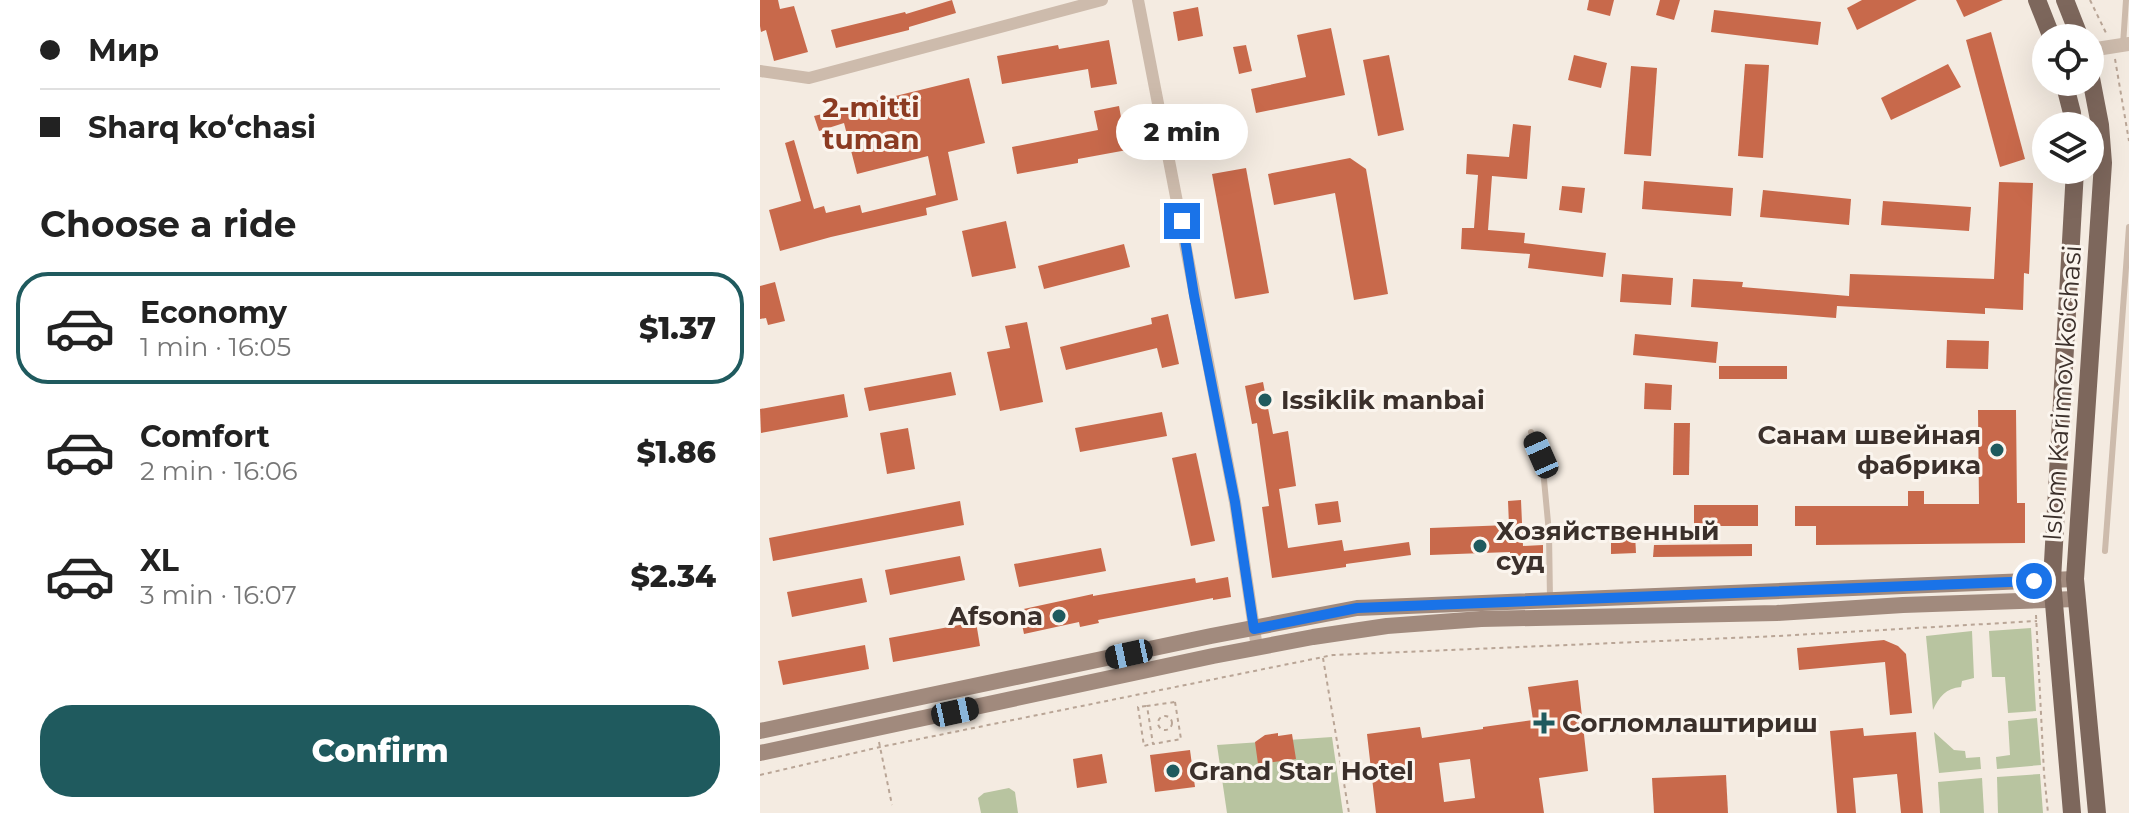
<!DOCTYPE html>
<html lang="en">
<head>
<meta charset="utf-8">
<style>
	body { margin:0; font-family:Montserrat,sans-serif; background:#f2f2f2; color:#222; height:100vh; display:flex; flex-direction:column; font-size:30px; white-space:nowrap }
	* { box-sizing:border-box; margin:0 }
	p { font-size:26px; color:#767676 }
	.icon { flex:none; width:44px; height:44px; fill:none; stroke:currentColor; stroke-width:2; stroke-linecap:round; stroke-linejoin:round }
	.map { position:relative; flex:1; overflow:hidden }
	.details { display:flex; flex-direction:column; background:#fff; width:760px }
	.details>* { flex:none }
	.hud { display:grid; align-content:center; height:176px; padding:0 40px; background:#fff }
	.fabs { position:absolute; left:1272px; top:24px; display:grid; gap:16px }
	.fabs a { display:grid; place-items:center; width:72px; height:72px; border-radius:50%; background:#fff; box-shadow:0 8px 32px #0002; font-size:40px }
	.end { position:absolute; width:36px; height:36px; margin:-18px; border:10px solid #1a73e8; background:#fff; box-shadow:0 0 0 4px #fff }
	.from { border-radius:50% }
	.bubble { position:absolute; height:56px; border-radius:28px; background:#fff; box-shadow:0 8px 32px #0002; font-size:26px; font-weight:800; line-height:56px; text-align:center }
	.car { position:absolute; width:24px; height:48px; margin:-24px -12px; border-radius:10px; box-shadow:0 0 6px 2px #0007; background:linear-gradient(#222 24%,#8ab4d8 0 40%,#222 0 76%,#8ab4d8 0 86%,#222 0) }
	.hud b { display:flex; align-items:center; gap:28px; height:76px; font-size:30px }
	.hud b+b { border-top:2px solid #e0e0e0 }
	.hud i { width:20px; height:20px; background:#222 }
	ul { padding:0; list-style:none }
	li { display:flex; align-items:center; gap:24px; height:112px; margin:0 16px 12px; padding:0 24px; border:4px solid transparent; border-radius:32px }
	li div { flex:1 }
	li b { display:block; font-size:30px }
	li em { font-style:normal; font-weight:800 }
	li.current { border-color:#1f5a5e }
	li>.icon { width:72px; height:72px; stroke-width:1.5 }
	h2 { padding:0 40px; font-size:36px; line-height:96px }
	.primary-button { display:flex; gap:16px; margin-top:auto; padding:16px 40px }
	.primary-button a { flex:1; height:92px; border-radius:32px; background:#1f5a5e; color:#fff; font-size:32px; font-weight:800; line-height:92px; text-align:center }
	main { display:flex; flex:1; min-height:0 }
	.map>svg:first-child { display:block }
</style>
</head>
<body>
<main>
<section class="details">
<div class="hud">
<b><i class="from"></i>Мир</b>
<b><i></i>Sharq ko‘chasi</b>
</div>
<h2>Choose a ride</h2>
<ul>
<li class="current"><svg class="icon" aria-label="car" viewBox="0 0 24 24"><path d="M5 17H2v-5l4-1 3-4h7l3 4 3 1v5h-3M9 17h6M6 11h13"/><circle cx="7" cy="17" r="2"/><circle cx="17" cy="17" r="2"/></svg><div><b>Economy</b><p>1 min · 16:05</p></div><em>$1.37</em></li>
<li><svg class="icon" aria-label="car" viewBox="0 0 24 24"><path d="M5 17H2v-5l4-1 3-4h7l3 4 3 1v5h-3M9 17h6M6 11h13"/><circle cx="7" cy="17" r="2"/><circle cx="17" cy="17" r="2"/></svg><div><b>Comfort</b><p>2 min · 16:06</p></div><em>$1.86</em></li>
<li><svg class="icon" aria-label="car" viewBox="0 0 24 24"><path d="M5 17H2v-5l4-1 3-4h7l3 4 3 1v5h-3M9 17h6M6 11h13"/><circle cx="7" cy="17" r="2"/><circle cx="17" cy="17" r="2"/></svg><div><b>XL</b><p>3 min · 16:07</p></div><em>$2.34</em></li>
</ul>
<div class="primary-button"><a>Confirm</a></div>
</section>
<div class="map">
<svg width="1369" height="813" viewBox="0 0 1369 813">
	<rect width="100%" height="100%" fill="#f4ebe1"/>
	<g fill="#b8c4a0">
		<polygon points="1271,628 1276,711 1248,713 1245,677 1232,677 1229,631"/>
		<path d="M1212 631 1214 678 1202 681 1201 687C1186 688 1179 697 1173 710L1166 636Z"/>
		<polygon points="1277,718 1281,765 1237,769 1236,757 1250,755 1248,721"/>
		<polygon points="1174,732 1194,750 1205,751 1206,758 1220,757 1221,769 1179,773"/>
		<polygon points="572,737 583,813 467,813 457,745"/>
		<polygon points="1280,774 1283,813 1238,813 1237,777"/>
		<polygon points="1222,778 1224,813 1180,813 1178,782"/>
		<polygon points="249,788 255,792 258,813 221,813 218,798 224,793"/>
	</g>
	<g fill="#c8694b" fill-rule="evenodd">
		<polygon points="0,0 18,0 20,9 34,6 48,52 14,61 6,30 1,32 0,26"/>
		<polygon points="192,0 196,13 149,27 149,30 76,48 71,30 145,12 146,14"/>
		<polygon points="829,0 854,0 850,16 827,10"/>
		<polygon points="900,0 920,0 914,20 896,15"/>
		<polygon points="1102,0 1157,0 1097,30 1087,8"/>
		<polygon points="1196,0 1243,0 1204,17"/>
		<polygon points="438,7 443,36 418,41 413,12"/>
		<polygon points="954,10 1061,22 1058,45 951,32"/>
		<polygon points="571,28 585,95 496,113 491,89 546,77 537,35"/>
		<polygon points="1231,32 1265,159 1240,167 1206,40"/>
		<polygon points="349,40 357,84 331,88 328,69 242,84 237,56 298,45 299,49"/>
		<polygon points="486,45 492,71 479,74 473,47"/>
		<polygon points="629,55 644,130 618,136 603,60"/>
		<polygon points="814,55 847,63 841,88 808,80"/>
		<polygon points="985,64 1009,65 1003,158 978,156"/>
		<polygon points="1188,64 1201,87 1131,120 1121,98"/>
		<polygon points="871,66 897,68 891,156 864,154"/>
		<polygon points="209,78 225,143 188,152 198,200 166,208 167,215 71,237 20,251 9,210 41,201 25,143 34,140 54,209 64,206 66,213 100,205 102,213 176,195 168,156 97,174 84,123 59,131 54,116"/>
		<polygon points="359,106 367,150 318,159 318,163 257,174 252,147 338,130 334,111"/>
		<polygon points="753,124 771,126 767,179 732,176 728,230 765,233 764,243 846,253 843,277 768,268 770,254 701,249 702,228 714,228 718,175 706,174 707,154 749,157"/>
		<polygon points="590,158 606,169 628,294 594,300 575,193 514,205 508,174"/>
		<polygon points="486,168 509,293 475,299 452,174"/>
		<polygon points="884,181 973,188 971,216 882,209"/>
		<polygon points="1239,182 1273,183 1269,274 1264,273 1263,310 1225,308 1225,314 1077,306 1076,318 931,307 933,279 983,282 982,287 1089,296 1090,274 1234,279"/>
		<polygon points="802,186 825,188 822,213 799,210"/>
		<polygon points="1003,190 1091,199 1089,225 1000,217"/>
		<polygon points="1123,201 1211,207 1209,231 1121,225"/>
		<polygon points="246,221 256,268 212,277 202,231"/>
		<polygon points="364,244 370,267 284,289 278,266"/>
		<polygon points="862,274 913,278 911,305 860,302"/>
		<polygon points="15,282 25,321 8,325 6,318 0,319 0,286"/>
		<polygon points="408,314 419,364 402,368 397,348 306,370 300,347 392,324 391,318"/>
		<polygon points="267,322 283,402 240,411 227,352 250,348 245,326"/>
		<polygon points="875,334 958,342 956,363 873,355"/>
		<polygon points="1187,340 1229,341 1228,369 1186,368"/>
		<rect x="959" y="366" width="68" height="13"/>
		<polygon points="191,372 196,395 109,411 104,388"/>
		<polygon points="503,382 513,434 528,431 536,486 519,489 528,548 582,540 584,551 649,542 651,555 586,564 586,567 512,578 502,507 509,506 497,423 492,424 485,386"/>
		<polygon points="885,383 912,385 911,410 884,409"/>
		<polygon points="84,394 88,417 1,433 0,409"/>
		<polygon points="1218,410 1256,410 1257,503 1265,503 1265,543 1056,545 1056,526 1035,526 1035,506 1148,506 1148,491 1164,491 1164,504 1219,504"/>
		<polygon points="402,412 407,436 320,452 315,428"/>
		<polygon points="914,423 930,423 929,475 913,475"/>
		<polygon points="148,428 155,469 127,474 120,433"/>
		<polygon points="436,453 455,541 431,546 412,458"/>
		<polygon points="761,500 763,546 783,545 783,555 750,556 750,552 670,555 670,528 749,525 748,501"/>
		<polygon points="200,501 204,525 13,561 9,538"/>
		<polygon points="578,501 581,522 558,525 555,504"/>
		<rect x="934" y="505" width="64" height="21"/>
		<polygon points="875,534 876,553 851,554 851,535"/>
		<polygon points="992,544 992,556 893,557 894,545"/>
		<polygon points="341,548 346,571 259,587 254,564"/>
		<polygon points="200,556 205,580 130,595 125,570"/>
		<polygon points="468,577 471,597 453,600 453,598 338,620 339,623 320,627 319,622 264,634 259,610 333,594 333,596 435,578 436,583"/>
		<polygon points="102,578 107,602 32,617 27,592"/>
		<polygon points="216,622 220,646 133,662 129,638"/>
		<polygon points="1124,640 1138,646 1146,654 1152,713 1130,715 1125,662 1039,670 1037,648"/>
		<polygon points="105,645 109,669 23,685 18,661"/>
		<path d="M818 680 828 771 779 778 784 813H616L607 734 660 727 662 738 723 729V727L773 720 768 687ZM710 759 715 798 684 802 679 763Z"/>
		<polygon points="1103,728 1104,736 1156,732 1163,813 1141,813 1137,774 1093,778 1096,813 1077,813 1070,731"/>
		<polygon points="518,733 518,736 532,734 536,759 498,764 495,742 505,735"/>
		<polygon points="430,750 435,787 395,792 390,755"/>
		<polygon points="342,754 347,783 317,788 313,759"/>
		<polygon points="966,775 968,813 894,813 892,778"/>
	</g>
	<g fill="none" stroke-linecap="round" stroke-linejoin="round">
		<g stroke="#b9a596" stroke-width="2" stroke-dasharray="4 4" stroke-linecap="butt">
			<polyline points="1330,0 1347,35"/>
			<polyline points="1355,59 1369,141"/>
			<polyline points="1276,615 1284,773 1288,813"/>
			<polyline points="563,658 589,813"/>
			<polygon points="415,702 421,739 393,744 387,706"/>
			<polyline points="386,706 378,707 384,746 391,744"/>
			<circle cx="405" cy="723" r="7"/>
			<polyline points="119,742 132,805"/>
			<polyline points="0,775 120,747 573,655 1018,636 1277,621"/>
		</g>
		<g stroke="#cdbbac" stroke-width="6">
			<polyline points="1363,45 1366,0"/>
			<polyline points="771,432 781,455 783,469 789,533 790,600"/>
			<polyline points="1345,551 1369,227"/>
		</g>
		<g stroke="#cdbbac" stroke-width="12">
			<polyline points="378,0 475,502 497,648"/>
			<polyline points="0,71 49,78 342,0"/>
		</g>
		<polyline stroke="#cdbbac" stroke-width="14" points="1330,50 1369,44"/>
		<g stroke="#a18a7d" stroke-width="16">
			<polyline points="0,731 451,636 597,608 1315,579"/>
			<polyline points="0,753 453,656 553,637 627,626 721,619 1017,613 1143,605 1316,599"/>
		</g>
		<g stroke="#7d675c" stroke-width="18">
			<polyline points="1277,0 1292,38"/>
			<polyline points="1305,0 1320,38"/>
			<polyline points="1330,73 1340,125 1343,163 1315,579 1337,813"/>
			<polyline points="1304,82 1312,113 1313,126"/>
			<polyline points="1312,813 1292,580 1315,170"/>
		</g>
	</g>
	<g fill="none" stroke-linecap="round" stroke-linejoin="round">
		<polyline stroke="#1a73e8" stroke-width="10" points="422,221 434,295 475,502 494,629 597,608 1274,581"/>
	</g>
	<g fill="#1f5a5e" stroke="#fbf5ee" stroke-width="3">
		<circle cx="505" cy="400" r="8"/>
		<circle cx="1237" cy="450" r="8"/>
		<circle cx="720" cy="546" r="8"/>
		<circle cx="299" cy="616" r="8"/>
		<path d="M780 711h8v8h8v8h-8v8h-8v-8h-8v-8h8z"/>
		<circle cx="413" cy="771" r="8"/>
	</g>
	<g text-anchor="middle" stroke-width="6" stroke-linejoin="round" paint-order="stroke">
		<g font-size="26" fill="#3b302b" stroke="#fbf5ee">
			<text transform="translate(1302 393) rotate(-86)" y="9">Islom Karimov ko‘chasi</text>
		</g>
		<g font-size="26" font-weight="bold" fill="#3b302b" stroke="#fbf5ee" text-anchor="start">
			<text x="521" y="409">Issiklik manbai</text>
			<text x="1221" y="444" text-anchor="end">Санам швейная<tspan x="1221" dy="30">фабрика</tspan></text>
			<text x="736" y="540">Хозяйственный<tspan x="736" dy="30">суд</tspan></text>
			<text x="283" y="625" text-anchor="end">Afsona</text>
			<text x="802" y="732">Согломлаштириш</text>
			<text x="429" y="780">Grand Star Hotel</text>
		</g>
		<g font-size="28" font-weight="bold" fill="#8c3b22" stroke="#fbf5ee">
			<text x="111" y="117">2-mitti<tspan x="111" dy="32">tuman</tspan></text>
		</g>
	</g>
</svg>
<div class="fabs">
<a><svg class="icon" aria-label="locate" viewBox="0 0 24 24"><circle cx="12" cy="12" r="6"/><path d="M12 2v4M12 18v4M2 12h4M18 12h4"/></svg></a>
<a><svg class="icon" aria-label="layers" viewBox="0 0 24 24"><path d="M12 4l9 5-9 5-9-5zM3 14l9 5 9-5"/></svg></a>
</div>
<i class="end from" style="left:1274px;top:581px"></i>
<i class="end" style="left:422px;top:221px"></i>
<div class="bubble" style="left:356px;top:104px;width:132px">2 min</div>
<i class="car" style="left:781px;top:455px;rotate:336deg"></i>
<i class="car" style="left:369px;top:654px;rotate:258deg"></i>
<i class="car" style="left:195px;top:712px;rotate:78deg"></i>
</div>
</main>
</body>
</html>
